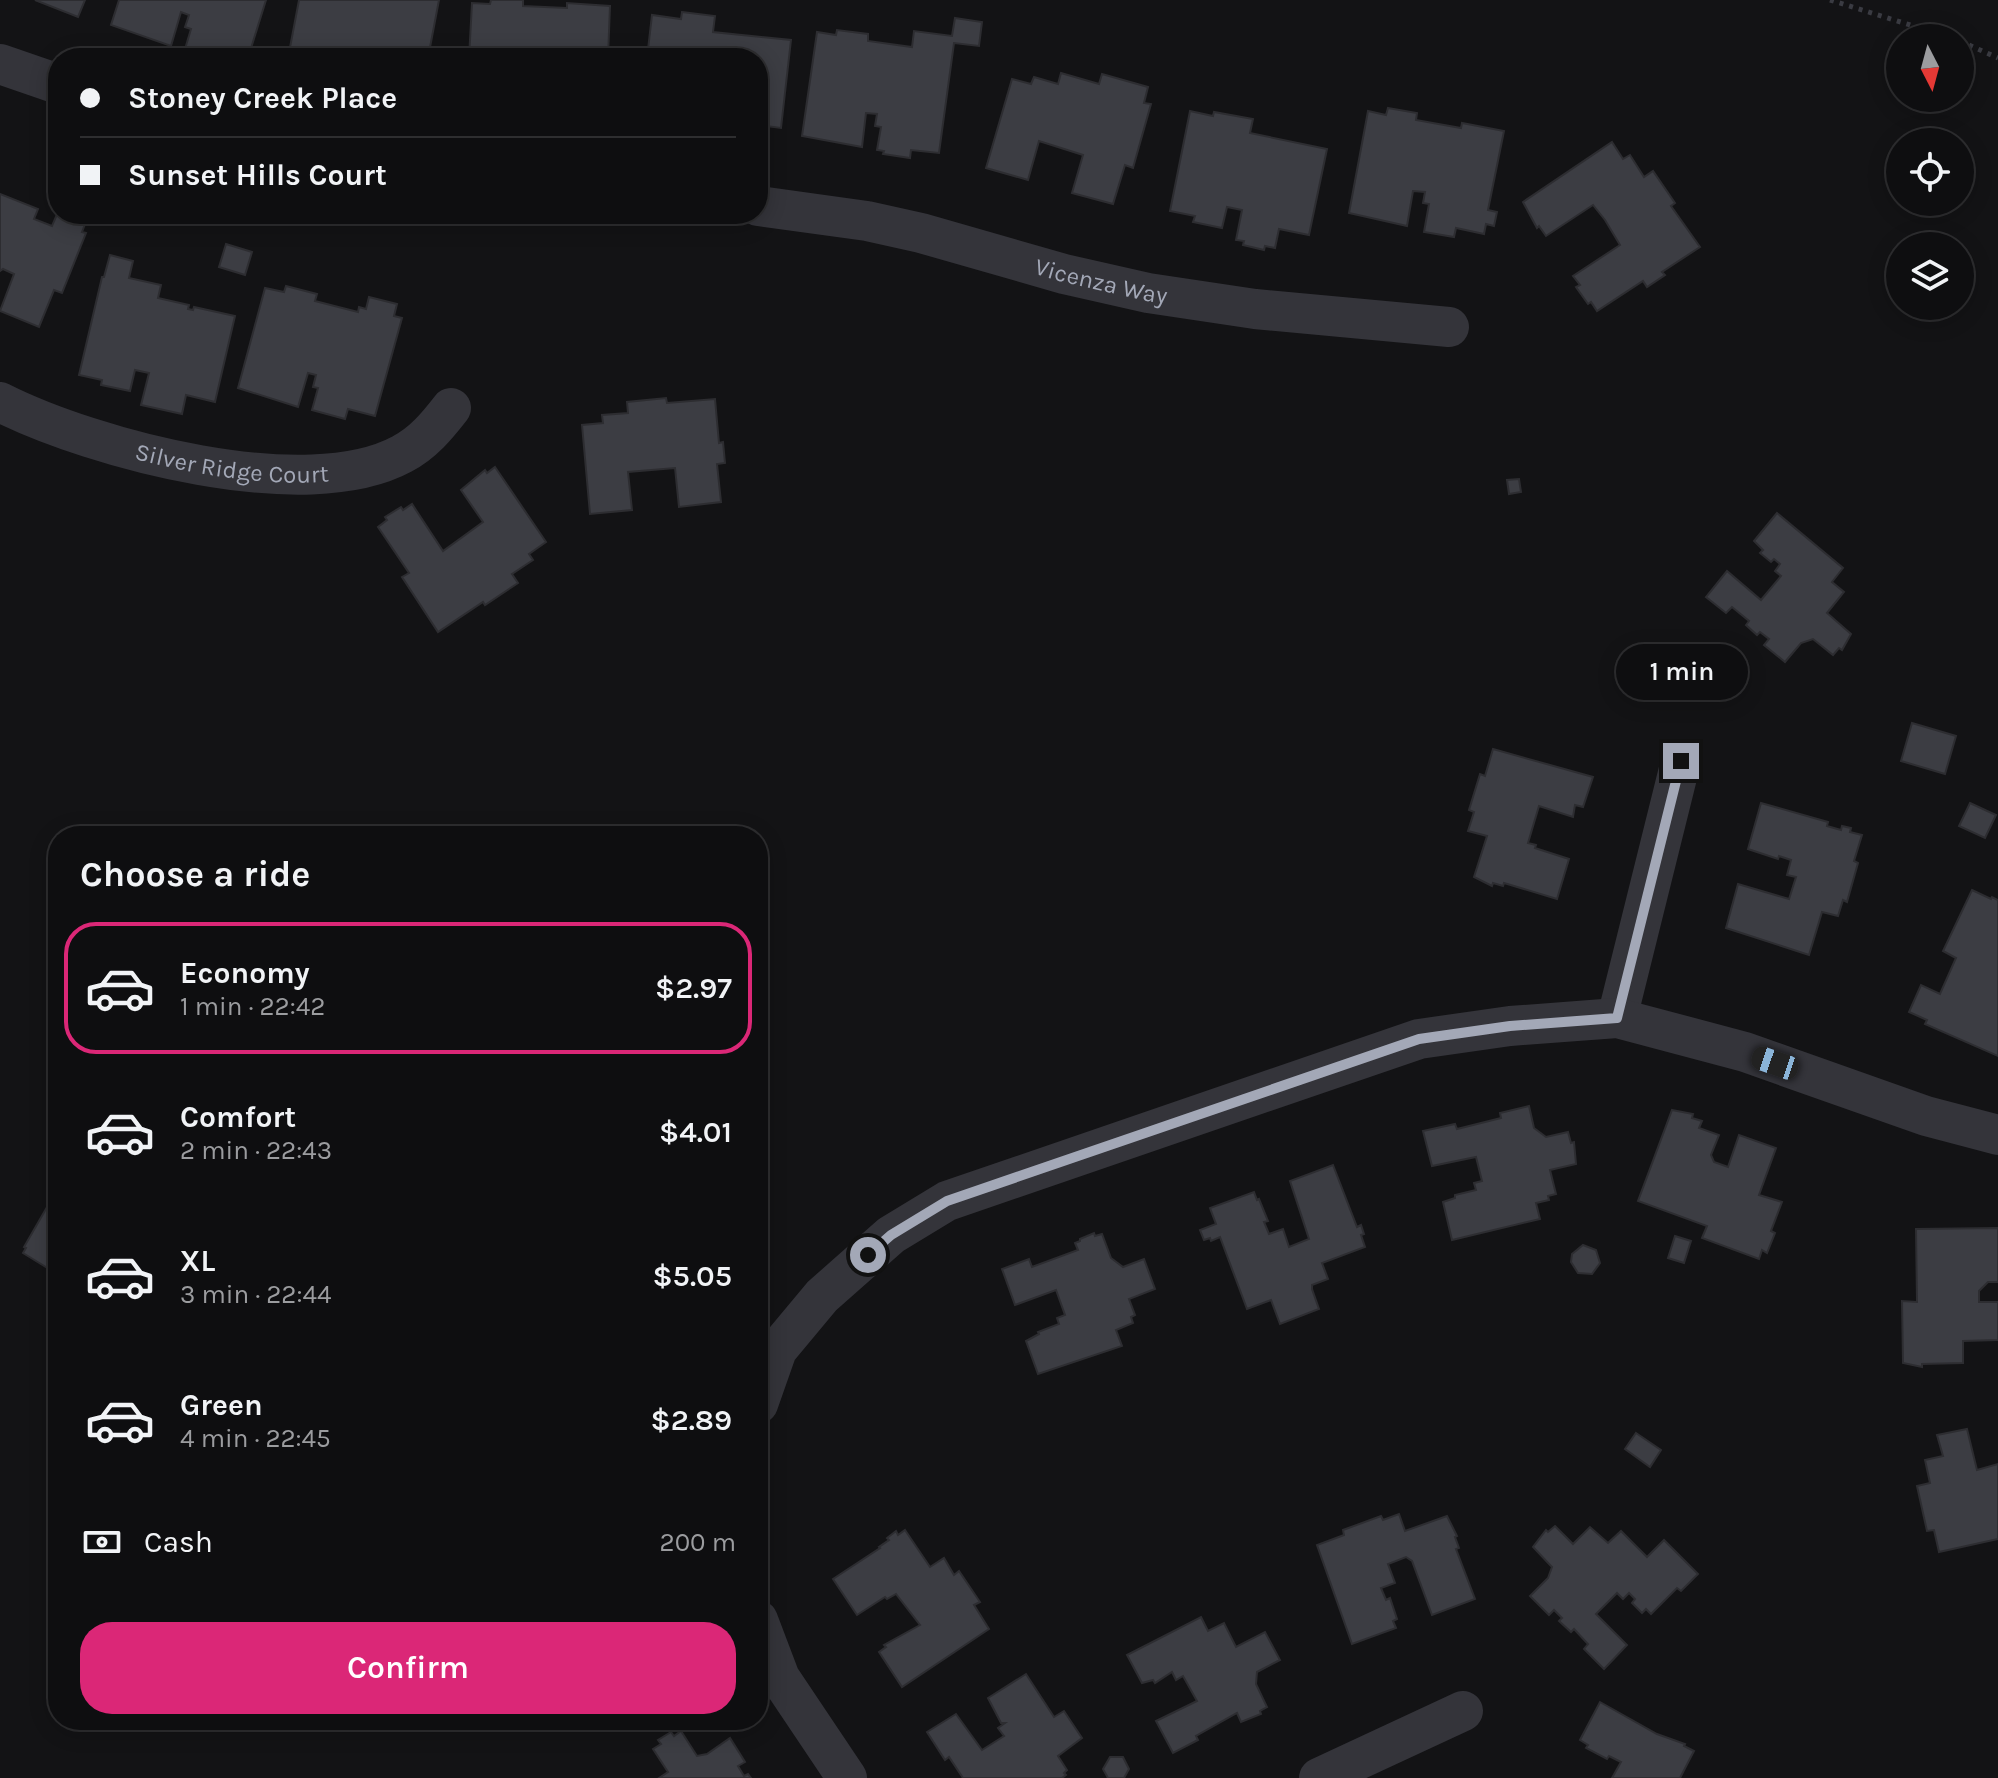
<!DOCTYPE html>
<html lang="en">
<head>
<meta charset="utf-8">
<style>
	body { margin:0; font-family:Karla,sans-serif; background:#171719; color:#f1f3f6; height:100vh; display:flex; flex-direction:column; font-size:30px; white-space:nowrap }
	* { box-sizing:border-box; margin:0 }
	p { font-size:26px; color:#9b9c9f }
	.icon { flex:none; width:44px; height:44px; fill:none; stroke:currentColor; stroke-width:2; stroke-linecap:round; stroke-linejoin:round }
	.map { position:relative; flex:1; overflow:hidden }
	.side { position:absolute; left:48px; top:826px; width:720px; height:904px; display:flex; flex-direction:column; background:#0e0e10; border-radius:32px; box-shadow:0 4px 20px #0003,0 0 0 2px #2e2e30 }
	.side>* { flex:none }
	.guide { position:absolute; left:48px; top:48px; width:720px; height:176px; border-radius:32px; box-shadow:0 4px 20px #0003,0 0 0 2px #2e2e30; display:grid; align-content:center; height:176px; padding:0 32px; background:#0e0e10 }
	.needle { width:52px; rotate:174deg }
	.fabs { position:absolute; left:1886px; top:24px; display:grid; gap:16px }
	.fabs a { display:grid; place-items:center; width:88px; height:88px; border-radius:50%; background:#0e0e10; box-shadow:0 4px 20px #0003,0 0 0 2px #2e2e30; font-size:40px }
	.end { position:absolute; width:36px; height:36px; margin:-18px; border:10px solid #a3a8b7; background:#111; box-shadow:0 0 0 4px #111 }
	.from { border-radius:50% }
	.bubble { position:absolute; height:56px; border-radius:28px; background:#0e0e10; box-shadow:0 4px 20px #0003,0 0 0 2px #2e2e30; font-size:26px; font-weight:600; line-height:56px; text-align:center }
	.car { position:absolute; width:24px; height:48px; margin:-24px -12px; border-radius:10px; box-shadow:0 0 6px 2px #0007; background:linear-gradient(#222 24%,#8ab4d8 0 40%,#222 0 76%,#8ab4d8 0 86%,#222 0) }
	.guide b { display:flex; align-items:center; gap:28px; height:76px; font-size:30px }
	.guide b+b { border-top:2px solid #2e2e30 }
	.guide i { width:20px; height:20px; background:#f1f3f6 }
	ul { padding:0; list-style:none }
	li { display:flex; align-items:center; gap:24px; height:132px; margin:0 16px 12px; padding:0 16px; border:4px solid transparent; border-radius:32px }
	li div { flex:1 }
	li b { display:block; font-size:30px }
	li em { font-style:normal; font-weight:600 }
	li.active { border-color:#db2777 }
	li>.icon { width:72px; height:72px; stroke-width:1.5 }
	h2 { padding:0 32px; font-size:36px; line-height:96px }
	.pay { display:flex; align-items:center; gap:20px; height:88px; padding:0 32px; font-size:30px }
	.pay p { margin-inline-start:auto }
	.action { display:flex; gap:16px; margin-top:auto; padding:16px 32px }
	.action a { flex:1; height:92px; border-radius:32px; background:#db2777; color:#fff; font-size:32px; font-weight:600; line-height:92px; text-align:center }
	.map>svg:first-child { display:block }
</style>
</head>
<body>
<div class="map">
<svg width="1998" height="1778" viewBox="0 0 1998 1778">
	<rect width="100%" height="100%" fill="#131315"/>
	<g fill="#3c3d43" stroke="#2d2d31" stroke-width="2">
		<polygon points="35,0 85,0 78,17"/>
		<polygon points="119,0 266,0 248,58 220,51 218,58 213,58 185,49 191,29 185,27 189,15 181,12 171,46 111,25"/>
		<polygon points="299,0 439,0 428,58 361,58 362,51 350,49 348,58 288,58"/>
		<polygon points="491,0 523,0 523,6 567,8 567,3 610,6 608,58 469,58 472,3 490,4"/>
		<polygon points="682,12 715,16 713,32 791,40 781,128 758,125 758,58 647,58 652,15 681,19"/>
		<polygon points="955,18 982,22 979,46 954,43 939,153 911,150 910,158 883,154 884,151 877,150 881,127 875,126 877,114 866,113 862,147 802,136 817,32 836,35 837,30 868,34 868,41 912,47 914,31 952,36"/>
		<polygon points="1061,73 1099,84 1102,74 1148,87 1144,103 1151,104 1133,168 1125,165 1113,204 1072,193 1083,155 1039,141 1028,180 986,168 1012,79 1031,84 1034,77 1058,84"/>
		<polygon points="1388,108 1417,113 1416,120 1461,128 1462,123 1504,131 1488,210 1497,212 1494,226 1486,224 1484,234 1456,228 1454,237 1424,232 1429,204 1423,203 1425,192 1413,191 1407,226 1349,213 1368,111 1386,115"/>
		<polygon points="1190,111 1213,116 1214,112 1253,119 1250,133 1327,149 1309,235 1279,229 1275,248 1265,246 1264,250 1243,245 1244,241 1236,240 1242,210 1227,207 1222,228 1193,222 1195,216 1170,211"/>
		<polygon points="1612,142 1623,159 1630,155 1644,177 1653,171 1675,203 1671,206 1700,247 1662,272 1665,275 1647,287 1643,281 1597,311 1591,302 1588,304 1576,287 1580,285 1573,276 1620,245 1605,220 1593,205 1546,236 1539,226 1537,228 1523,202"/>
		<polygon points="0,194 38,209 34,219 52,226 58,212 89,214 82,232 86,233 62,293 54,290 39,327 0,311 14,274 3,269 0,271"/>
		<polygon points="226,244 252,252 245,275 219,267"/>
		<polygon points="110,255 133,261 129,278 161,285 158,298 189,305 188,309 193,310 194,307 235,316 215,402 186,395 182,414 141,405 149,373 135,370 130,391 101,385 102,380 79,375 102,277 104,277"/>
		<polygon points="286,286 317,294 315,301 358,312 359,307 366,309 369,297 397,304 394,316 402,318 375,416 348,409 345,419 312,410 318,388 313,387 316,375 308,373 298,407 238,388 265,288 284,292"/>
		<polygon points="666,398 667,403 715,399 719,443 723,442 725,463 717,464 721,502 679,507 675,468 628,472 632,510 590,514 582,425 603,423 602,415 628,413 627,402"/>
		<polygon points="495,467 546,542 529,554 533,560 512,574 518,583 485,605 483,602 438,632 402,577 409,573 378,527 387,520 385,517 401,507 403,510 412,504 443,551 483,522 461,490 485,470 487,473"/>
		<polygon points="1519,479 1521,492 1509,494 1507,480"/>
		<polygon points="1777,513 1843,568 1832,582 1844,592 1827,613 1851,634 1842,650 1839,648 1833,655 1813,639 1801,643 1785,662 1764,645 1769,639 1760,632 1757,635 1746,625 1749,621 1732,607 1726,613 1706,597 1727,571 1761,600 1781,576 1775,571 1780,564 1774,559 1771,562 1760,553 1763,550 1754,541"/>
		<polygon points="1912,723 1956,736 1945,774 1901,761"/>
		<polygon points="1493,749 1593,777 1583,807 1575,805 1573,817 1539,806 1528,843 1536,845 1535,848 1569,859 1557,899 1504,883 1503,886 1493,883 1492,886 1474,877 1487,836 1468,831 1474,812 1469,810 1480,774 1485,776"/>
		<polygon points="1761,803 1828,822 1827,826 1841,830 1842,826 1851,828 1850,832 1862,835 1854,861 1858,863 1847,902 1843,900 1838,916 1822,912 1809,955 1726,928 1738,884 1789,899 1796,877 1787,875 1791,860 1779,856 1778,859 1748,849"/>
		<polygon points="1970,803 1996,815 1985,838 1959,826"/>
		<polygon points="1972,890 1991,899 1992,897 1998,900 1998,1056 1925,1024 1927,1020 1909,1012 1921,985 1940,994 1956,958 1943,951"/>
		<polygon points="1529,1106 1534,1128 1546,1137 1568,1132 1571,1143 1574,1142 1576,1164 1550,1170 1556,1194 1548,1196 1549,1200 1536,1203 1540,1219 1452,1240 1443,1202 1455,1198 1455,1195 1476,1190 1474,1183 1482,1181 1476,1157 1432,1166 1423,1131 1455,1124 1457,1129 1501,1118 1500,1113"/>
		<polygon points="1672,1110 1693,1114 1692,1118 1702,1121 1699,1128 1719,1135 1711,1155 1714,1162 1728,1167 1739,1135 1776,1148 1759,1195 1782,1202 1771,1231 1775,1233 1767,1253 1762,1250 1759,1259 1702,1238 1707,1226 1638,1201"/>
		<polygon points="1333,1165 1357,1227 1361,1225 1364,1234 1361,1235 1365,1247 1322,1263 1328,1279 1312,1285 1312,1289 1319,1309 1280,1324 1271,1300 1247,1309 1220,1237 1211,1241 1210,1238 1204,1240 1200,1230 1216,1224 1210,1208 1254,1192 1257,1200 1259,1199 1268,1221 1264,1222 1269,1234 1283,1229 1289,1247 1309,1239 1290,1181"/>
		<polygon points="58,1188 58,1267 54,1272 23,1253 26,1248 24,1247"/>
		<polygon points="1998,1228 1998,1282 1988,1282 1979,1291 1979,1302 1998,1302 1998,1340 1963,1341 1963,1363 1922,1364 1922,1367 1903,1363 1902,1301 1917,1302 1916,1229"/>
		<polygon points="1094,1233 1095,1236 1102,1234 1111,1258 1123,1267 1144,1259 1155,1289 1129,1299 1135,1315 1131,1317 1133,1323 1116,1330 1122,1346 1038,1374 1026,1341 1039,1334 1038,1332 1059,1324 1057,1318 1065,1315 1056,1290 1015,1305 1002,1269 1029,1259 1032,1267 1078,1250 1075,1243 1080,1241 1080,1239"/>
		<polygon points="1675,1236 1691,1241 1684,1263 1668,1258"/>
		<polygon points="1583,1245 1596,1250 1600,1263 1592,1274 1578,1273 1571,1262 1572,1254"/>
		<polygon points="1967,1429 1977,1470 1998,1464 1998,1539 1939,1552 1934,1530 1927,1531 1917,1486 1930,1483 1925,1460 1943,1456 1937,1435"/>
		<polygon points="1636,1433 1661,1450 1650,1467 1625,1449"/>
		<polygon points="1399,1514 1405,1531 1447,1516 1457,1536 1455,1537 1459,1548 1456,1549 1475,1599 1432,1615 1412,1561 1406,1557 1388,1564 1395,1583 1381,1588 1386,1600 1390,1598 1397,1619 1393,1621 1396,1628 1352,1644 1317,1545 1344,1535 1343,1530 1381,1516 1383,1520"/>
		<polygon points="1555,1526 1573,1544 1590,1527 1608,1543 1621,1531 1647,1557 1664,1540 1698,1574 1681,1591 1677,1588 1651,1614 1646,1609 1642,1613 1632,1603 1635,1599 1629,1593 1623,1599 1617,1593 1596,1614 1627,1645 1604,1669 1584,1649 1588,1644 1574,1629 1571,1632 1559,1621 1562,1618 1554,1610 1549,1615 1530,1596 1548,1578 1552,1567 1533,1547 1546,1530 1548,1532"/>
		<polygon points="905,1530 930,1567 944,1558 954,1575 959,1571 980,1602 974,1605 989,1629 902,1687 879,1652 886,1647 884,1645 920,1625 896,1594 887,1599 885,1597 857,1615 833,1579 880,1548 879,1547 889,1540 887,1538 896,1531 898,1535"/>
		<polygon points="1201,1617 1208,1631 1224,1623 1236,1647 1265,1632 1280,1660 1257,1672 1256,1684 1267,1707 1260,1711 1261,1714 1241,1722 1237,1713 1196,1736 1198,1740 1173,1753 1156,1721 1197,1701 1183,1676 1176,1680 1172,1672 1155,1683 1153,1680 1142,1683 1127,1655"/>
		<polygon points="1026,1674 1054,1717 1064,1711 1082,1738 1058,1756 1067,1770 1064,1773 1066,1775 1062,1778 963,1778 949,1757 945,1760 927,1732 956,1714 982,1750 1004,1736 998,1728 1005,1723 1001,1723 988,1698"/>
		<polygon points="1600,1702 1657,1734 1685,1744 1684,1746 1694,1751 1680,1778 1612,1778 1621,1762 1609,1756 1607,1759 1586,1748 1588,1745 1580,1740"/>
		<polygon points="681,1731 697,1756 707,1754 730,1738 745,1762 738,1766 744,1776 748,1774 751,1778 659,1778 668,1772 653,1749 661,1744 658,1740 671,1732 674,1736"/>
		<polygon points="1110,1757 1123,1757 1129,1769 1124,1778 1108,1778 1103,1769"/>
	</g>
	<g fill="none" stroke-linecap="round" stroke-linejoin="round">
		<g stroke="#3a3b42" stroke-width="5" stroke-dasharray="4 6" stroke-linecap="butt">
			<polyline points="1830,0 1952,38"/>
			<polyline points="1960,41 1998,58"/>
		</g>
		<g stroke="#34343a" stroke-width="40">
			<polyline points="0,64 58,84"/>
			<path id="s1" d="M758 206 867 221 921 233 1064 274 1148 293 1255 309 1449 327"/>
			<path id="s2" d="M0 402C93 449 306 506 402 454 423 443 437 426 451 408"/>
			<polyline points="1617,1018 1681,761"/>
			<polyline points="758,1404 777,1350 822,1296 891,1235 947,1201 1419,1039 1510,1026 1617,1018 1745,1052 1926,1116 1998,1135"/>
			<polyline points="758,1620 780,1678 847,1778"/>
			<polyline points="1319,1778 1463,1711"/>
		</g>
	</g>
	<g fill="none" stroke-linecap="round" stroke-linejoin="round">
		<polyline stroke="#a3a8b7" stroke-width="10" points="868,1255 891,1235 947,1201 1419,1039 1510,1026 1617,1018 1681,761"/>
	</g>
	<g text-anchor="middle" stroke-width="7" stroke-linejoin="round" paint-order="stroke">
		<g font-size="24" fill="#a3a8b7" stroke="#0e0e10">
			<text dy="8" stroke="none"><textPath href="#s1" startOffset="352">Vicenza Way</textPath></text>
			<text dy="8" stroke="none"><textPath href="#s2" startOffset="242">Silver Ridge Court</textPath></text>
		</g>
	</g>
</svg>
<div class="fabs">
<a><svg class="needle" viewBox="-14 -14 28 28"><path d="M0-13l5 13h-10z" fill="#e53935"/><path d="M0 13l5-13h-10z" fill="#9b9c9f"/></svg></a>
<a><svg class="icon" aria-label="locate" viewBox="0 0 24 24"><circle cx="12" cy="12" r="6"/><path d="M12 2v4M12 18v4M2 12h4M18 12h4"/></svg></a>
<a><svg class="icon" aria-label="layers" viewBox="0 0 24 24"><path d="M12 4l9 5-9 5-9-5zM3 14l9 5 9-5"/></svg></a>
</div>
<i class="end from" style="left:868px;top:1255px"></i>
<i class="end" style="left:1681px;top:761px"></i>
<div class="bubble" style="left:1616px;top:644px;width:132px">1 min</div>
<i class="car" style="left:1775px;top:1063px;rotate:289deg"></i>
<div class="guide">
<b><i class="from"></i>Stoney Creek Place</b>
<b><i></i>Sunset Hills Court</b>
</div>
<section class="side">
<h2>Choose a ride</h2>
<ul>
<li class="active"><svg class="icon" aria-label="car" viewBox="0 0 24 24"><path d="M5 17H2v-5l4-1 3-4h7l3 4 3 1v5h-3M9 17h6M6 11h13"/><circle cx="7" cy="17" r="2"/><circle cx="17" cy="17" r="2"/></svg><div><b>Economy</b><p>1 min · 22:42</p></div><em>$2.97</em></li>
<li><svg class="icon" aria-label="car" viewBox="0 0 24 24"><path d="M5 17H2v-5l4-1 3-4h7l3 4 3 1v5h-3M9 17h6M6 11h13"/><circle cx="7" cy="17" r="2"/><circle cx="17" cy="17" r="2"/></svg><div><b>Comfort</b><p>2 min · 22:43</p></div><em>$4.01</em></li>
<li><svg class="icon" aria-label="car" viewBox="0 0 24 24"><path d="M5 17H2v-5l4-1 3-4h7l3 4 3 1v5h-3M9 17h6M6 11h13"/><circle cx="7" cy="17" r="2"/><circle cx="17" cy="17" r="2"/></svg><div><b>XL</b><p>3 min · 22:44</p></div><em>$5.05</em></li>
<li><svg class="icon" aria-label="car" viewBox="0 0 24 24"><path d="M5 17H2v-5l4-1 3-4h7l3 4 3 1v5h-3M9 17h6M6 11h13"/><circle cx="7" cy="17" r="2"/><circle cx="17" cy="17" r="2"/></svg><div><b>Green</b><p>4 min · 22:45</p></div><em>$2.89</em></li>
</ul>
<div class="pay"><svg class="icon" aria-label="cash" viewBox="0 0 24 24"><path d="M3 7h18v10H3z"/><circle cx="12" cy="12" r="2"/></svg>Cash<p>200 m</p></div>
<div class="action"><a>Confirm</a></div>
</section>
</div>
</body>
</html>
